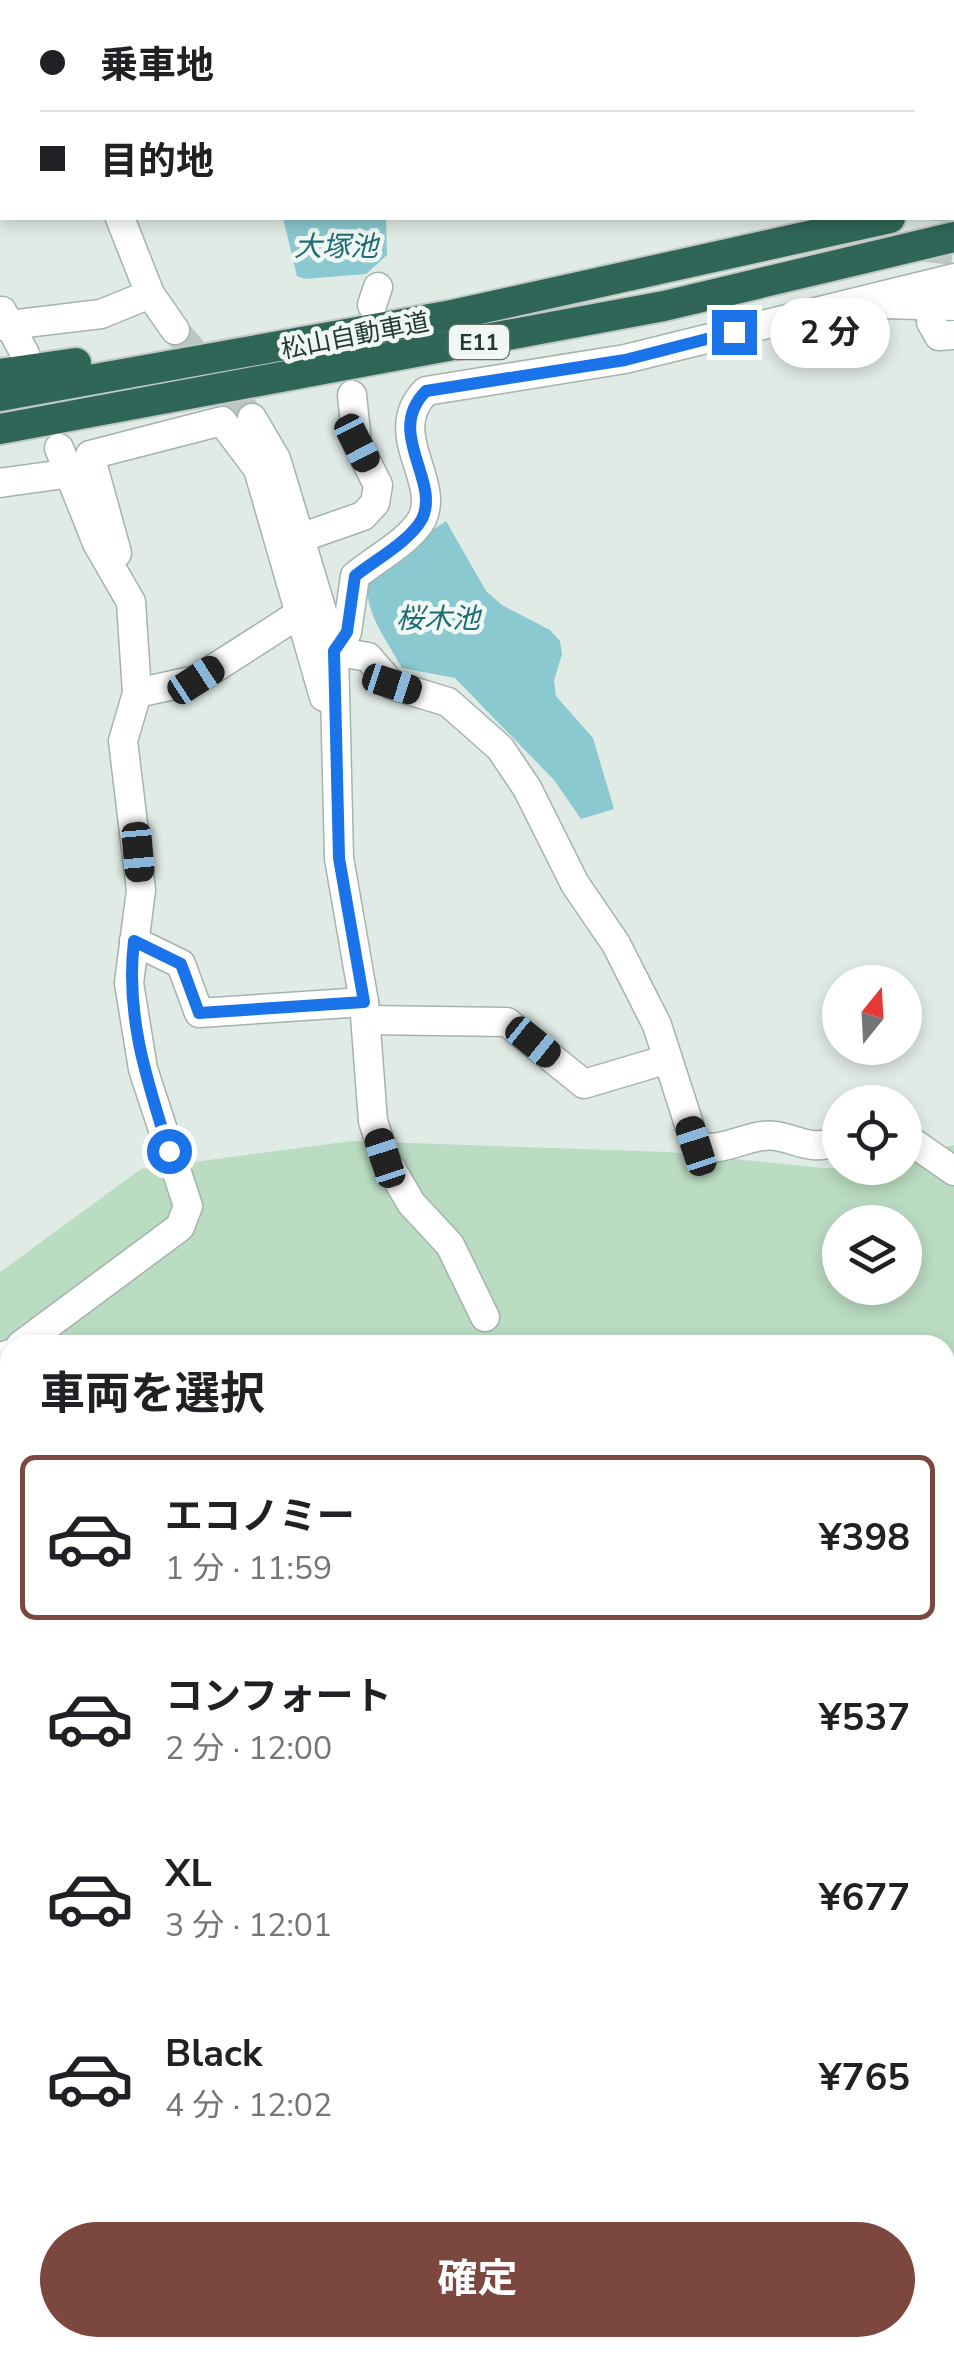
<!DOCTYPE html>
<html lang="ja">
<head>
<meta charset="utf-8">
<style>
	body { margin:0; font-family:"Nunito Sans","Noto Sans JP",sans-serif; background:#f2f2f2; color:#202124; height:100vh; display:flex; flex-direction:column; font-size:38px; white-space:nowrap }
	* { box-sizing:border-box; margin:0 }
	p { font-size:32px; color:#757577 }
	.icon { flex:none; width:55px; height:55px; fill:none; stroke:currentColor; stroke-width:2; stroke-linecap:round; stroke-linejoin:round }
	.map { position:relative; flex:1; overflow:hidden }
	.drawer { position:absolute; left:0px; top:1335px; width:955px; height:1022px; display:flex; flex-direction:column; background:#fff; border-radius:30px 30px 0 0; box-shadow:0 5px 15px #0003 }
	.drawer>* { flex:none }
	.hud { position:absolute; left:0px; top:0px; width:955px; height:220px; box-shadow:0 5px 15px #0003; display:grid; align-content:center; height:220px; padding:0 40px; background:#fff }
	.needle { width:65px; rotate:18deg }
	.tools { position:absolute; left:822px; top:965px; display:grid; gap:20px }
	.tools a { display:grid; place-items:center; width:100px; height:100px; border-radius:50%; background:#fff; box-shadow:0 5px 15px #0003; font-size:50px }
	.end { position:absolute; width:45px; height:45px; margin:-22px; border:12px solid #1a73e8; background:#fff; box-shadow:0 0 0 5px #fff }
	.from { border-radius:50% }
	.bubble { position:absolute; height:70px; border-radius:35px; background:#fff; box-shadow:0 5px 15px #0003; font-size:32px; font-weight:700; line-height:70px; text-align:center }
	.car { position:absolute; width:30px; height:60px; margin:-30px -15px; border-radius:12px; box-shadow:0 0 8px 2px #0007; background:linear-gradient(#222 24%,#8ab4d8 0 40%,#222 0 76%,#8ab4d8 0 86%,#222 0) }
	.hud b { display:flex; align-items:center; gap:35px; height:95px; font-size:38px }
	.hud b+b { border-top:2px solid #e0e0e0 }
	.hud i { width:25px; height:25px; background:#202124 }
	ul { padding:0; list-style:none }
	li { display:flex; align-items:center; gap:30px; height:165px; margin:0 20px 15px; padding:0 20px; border:5px solid transparent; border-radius:15px }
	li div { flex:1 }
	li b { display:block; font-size:38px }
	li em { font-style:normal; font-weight:700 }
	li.on { border-color:#7c473e }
	li>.icon { width:90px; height:90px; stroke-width:1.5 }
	h2 { padding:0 40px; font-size:45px; line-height:120px }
	.action { display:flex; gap:20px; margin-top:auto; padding:20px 40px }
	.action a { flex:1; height:115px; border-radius:60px; background:#7c473e; color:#fff; font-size:40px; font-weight:700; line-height:115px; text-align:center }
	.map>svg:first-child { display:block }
</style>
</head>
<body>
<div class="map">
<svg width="954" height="2356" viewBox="0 0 954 2356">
	<rect width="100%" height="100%" fill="#e1ebe6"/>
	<g fill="#badcc1" fill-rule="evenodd">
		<path d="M352 1141 668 1152 823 1168H905V1154L954 1145V1513L945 1517V1345H10V2348H571L577 2356H0V1272L141 1169ZM840 1222H905V1288H840Z"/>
		<polygon points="954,2114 954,2356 903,2356 905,2348 945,2348 945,2170"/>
	</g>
	<g fill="#8ac9cf">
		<polygon points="283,218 386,218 387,255 366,274 305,279 297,276"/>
		<path d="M446 521 486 591 502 605 550 630 560 641 562 654 554 681 556 696 593 738 614 809 581 819 554 780 455 678 402 668C386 638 352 598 376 567Z"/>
	</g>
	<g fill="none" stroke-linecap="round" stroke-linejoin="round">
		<g stroke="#bbc8c2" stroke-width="28" stroke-dasharray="28 14" stroke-linecap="butt">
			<polyline points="933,305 942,218"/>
			<polyline points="175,330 252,418"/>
		</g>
		<defs>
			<g id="minor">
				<polyline points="34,0 35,2"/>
				<polyline points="467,0 467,2"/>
				<polyline points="952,138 954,133"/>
				<polyline points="120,218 150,294 175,330"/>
				<polyline points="884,304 954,306"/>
				<polyline points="372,305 378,287"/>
				<polyline points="2,311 25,354"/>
				<polyline points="931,322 939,336 954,335"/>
				<polyline points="0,326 101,314 150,294"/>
				<polyline points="252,418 276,459 334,651 339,858 364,1002 373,1121 385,1158 411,1203 450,1245 485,1317"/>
				<polyline points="0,483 71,473"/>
				<polyline points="300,538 363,516 375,503 378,485 357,443 352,395"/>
				<polyline points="117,553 90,455 222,421 258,469 324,697"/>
				<path d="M334 651 347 632 355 576C374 560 410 541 422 519 441 480 384 433 426 391L625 359 954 278"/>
				<path d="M334 651 368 657 392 685 448 702 500 748 527 788 575 884 616 944 657 1025 696 1146C725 1154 749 1132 776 1136 803 1141 810 1151 840 1141"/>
				<polyline points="137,693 196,680 302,612"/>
				<polyline points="134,941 181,964 199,1013 364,1002"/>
				<polyline points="366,1020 507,1022 584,1084 668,1059"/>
				<polyline points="905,1137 954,1171"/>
				<polyline points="21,1345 180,1227 188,1206 143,1069 129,983 141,890 123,741 137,693 131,602 97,543 59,448"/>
				<polyline points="0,1357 10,1354"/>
				<polyline points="945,1988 954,1984"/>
				<polyline points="314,2356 315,2348"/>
			</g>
			<g id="highway">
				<polyline points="952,202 954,202"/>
				<polyline points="0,374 76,363"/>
				<polyline points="0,396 452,315 890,218"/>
				<polyline points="0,429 664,306 954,237"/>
			</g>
		</defs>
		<use href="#minor" stroke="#a4b3ac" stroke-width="31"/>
		<use href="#highway" stroke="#c1c8c6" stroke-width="34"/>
		<use href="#minor" stroke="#fff" stroke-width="28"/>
		<use href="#highway" stroke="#2f6657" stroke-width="30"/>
	</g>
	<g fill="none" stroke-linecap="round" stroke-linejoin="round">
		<path stroke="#1a73e8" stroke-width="12" d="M169 1151C147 1081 125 1015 134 941L181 964 199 1013 364 1002 339 858 334 651 347 632 355 576C375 560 410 541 422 519 441 480 384 433 426 391L625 360 734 332"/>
	</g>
	<g text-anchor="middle" stroke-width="9" stroke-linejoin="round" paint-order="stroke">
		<rect fill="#f1f8f4" stroke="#60746c" stroke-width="2.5" x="449" y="325" width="60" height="34" rx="8"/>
		<g font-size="22" font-weight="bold" fill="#223b32">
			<text x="479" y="350">E11</text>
		</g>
		<g font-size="25" fill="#223b32" stroke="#f1f8f4">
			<text transform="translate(355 335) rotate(-11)" y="9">松山自動車道</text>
		</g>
		<g font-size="28" font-style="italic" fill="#1e6d75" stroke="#f1f8f4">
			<text x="336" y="256">大塚池</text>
			<text x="438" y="628">桜木池</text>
		</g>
	</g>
</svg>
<div class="tools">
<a><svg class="needle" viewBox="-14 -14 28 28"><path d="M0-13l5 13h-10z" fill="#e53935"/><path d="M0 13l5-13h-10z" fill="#757577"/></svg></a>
<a><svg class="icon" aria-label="locate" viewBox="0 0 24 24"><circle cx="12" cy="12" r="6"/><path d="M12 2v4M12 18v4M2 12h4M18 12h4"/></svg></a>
<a><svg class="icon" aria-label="layers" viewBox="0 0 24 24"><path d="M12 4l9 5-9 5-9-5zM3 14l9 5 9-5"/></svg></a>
</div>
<i class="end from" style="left:169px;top:1151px"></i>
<i class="end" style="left:734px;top:332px"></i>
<div class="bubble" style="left:770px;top:298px;width:120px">2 分</div>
<i class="car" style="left:357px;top:443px;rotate:153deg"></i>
<i class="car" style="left:196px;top:680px;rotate:57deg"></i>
<i class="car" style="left:392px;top:684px;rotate:108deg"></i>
<i class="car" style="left:138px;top:852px;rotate:175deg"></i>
<i class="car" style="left:533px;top:1042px;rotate:129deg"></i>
<i class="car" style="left:696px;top:1146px;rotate:342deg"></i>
<i class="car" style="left:385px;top:1158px;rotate:342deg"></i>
<div class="hud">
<b><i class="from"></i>乗車地</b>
<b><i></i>目的地</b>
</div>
<section class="drawer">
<h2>車両を選択</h2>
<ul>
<li class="on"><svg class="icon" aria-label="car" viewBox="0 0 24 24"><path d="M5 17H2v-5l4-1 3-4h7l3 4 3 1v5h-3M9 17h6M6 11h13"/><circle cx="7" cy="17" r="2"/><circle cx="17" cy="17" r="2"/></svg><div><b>エコノミー</b><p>1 分 · 11:59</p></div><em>¥398</em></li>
<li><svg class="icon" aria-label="car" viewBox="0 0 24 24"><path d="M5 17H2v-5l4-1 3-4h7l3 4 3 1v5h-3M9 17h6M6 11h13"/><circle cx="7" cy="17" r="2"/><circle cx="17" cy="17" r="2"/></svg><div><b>コンフォート</b><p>2 分 · 12:00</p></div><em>¥537</em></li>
<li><svg class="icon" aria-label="car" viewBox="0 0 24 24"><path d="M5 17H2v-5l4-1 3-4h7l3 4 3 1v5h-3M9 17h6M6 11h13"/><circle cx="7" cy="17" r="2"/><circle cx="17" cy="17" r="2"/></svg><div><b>XL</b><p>3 分 · 12:01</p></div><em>¥677</em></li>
<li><svg class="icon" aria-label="car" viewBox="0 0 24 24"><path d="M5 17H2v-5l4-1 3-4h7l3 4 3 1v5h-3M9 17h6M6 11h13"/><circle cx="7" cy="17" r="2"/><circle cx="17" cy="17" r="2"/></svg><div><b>Black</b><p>4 分 · 12:02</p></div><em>¥765</em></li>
</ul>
<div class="action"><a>確定</a></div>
</section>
</div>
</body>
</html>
